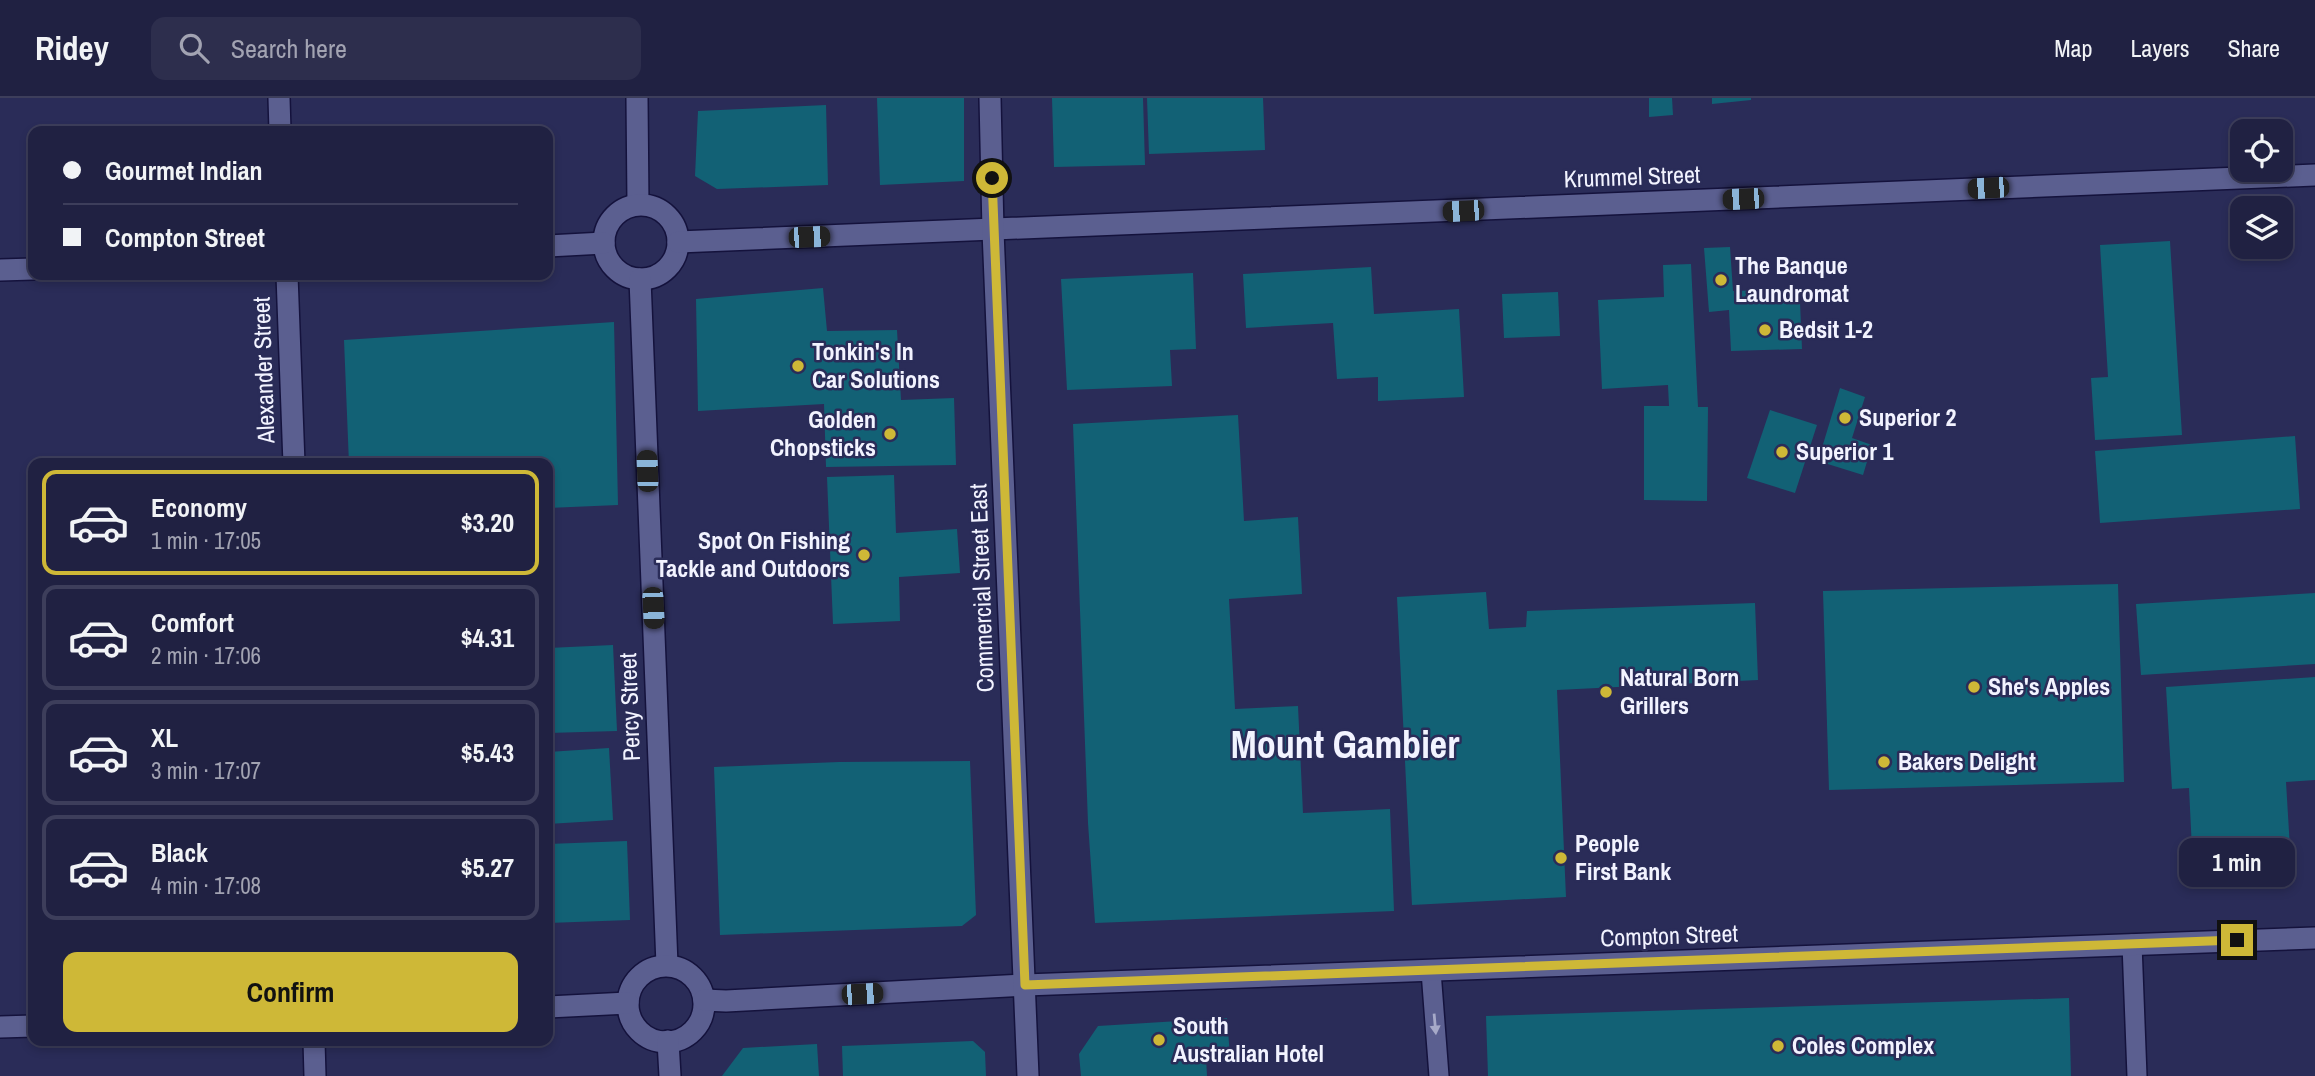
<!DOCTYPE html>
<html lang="en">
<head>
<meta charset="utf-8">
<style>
	body { margin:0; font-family:"Archivo Narrow",sans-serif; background:#2d2e4d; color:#f1f3f6; height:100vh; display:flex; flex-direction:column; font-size:26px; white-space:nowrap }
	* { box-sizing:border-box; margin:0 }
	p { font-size:23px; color:#a2a3b2 }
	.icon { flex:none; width:38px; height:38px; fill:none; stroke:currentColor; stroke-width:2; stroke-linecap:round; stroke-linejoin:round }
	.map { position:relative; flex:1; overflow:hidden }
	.sheet { position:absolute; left:28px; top:360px; width:525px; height:588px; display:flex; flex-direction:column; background:#202142; border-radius:14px; box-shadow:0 4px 10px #0003,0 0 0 2px #3d3e5b }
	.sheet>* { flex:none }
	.top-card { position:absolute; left:28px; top:28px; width:525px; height:154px; border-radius:14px; box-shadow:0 4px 10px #0003,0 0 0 2px #3d3e5b; display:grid; align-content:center; height:154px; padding:0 35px; background:#202142 }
	.buttons { position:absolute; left:2230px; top:21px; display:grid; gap:14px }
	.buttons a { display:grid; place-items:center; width:63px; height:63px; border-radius:14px; background:#202142; box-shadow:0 4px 10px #0003,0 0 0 2px #3d3e5b; font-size:35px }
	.end { position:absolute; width:32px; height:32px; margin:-16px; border:9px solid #ceb837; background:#111; box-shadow:0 0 0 4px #111 }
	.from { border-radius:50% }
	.bubble { position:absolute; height:49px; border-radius:14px; background:#202142; box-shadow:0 4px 10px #0003,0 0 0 2px #3d3e5b; font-size:23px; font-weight:700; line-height:49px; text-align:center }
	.car { position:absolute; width:21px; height:42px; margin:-21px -10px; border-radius:9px; box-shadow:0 0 5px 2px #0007; background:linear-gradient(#222 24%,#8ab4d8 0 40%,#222 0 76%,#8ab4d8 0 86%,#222 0) }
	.top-card b { display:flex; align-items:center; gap:24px; height:66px; font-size:26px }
	.top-card b+b { border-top:2px solid #3d3e5b }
	.top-card i { width:18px; height:18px; background:#f1f3f6 }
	ul { padding:12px 0 0; list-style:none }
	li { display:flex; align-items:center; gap:21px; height:105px; margin:0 14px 10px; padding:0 21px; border:4px solid #3d3e5b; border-radius:14px }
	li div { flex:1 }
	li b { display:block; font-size:26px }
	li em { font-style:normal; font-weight:700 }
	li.on { border-color:#ceb837 }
	li>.icon { width:63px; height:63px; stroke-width:1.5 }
	.primary-button { display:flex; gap:14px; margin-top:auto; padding:14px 35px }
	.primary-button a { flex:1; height:80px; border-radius:14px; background:#ceb837; color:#111; font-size:28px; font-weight:700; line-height:80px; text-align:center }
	header { display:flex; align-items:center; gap:42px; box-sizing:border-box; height:98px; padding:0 35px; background:#202142; border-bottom:2px solid #3d3e5b }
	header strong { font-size:33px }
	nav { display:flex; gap:38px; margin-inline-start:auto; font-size:24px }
	.search { width:490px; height:63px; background:#2d2e4d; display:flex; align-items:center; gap:18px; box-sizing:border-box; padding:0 24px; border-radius:14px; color:#a2a3b2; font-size:26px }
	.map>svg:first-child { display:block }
</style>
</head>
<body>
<header>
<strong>Ridey</strong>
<div class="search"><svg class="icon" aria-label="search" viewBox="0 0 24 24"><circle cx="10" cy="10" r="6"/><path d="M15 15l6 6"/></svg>Search here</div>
<nav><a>Map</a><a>Layers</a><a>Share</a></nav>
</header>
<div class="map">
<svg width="2315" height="978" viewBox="0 0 2315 978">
	<rect width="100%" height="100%" fill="#2a2c58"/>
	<g fill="#126175">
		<polygon points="877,0 964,0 964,83 880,87"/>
		<polygon points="1052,0 1143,0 1145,67 1054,69"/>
		<polygon points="1147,0 1263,0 1265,52 1149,56"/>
		<polygon points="1649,0 1672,0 1673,17 1649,19"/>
		<polygon points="1712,0 1751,0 1751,2 1712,6"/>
		<polygon points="826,7 828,87 717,91 695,78 698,13"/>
		<polygon points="2170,143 2182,337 2095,342 2091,280 2108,279 2100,147"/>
		<polygon points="1730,149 1733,193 1795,191 1795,204 1800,204 1802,251 1731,253 1729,212 1709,214 1704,150"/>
		<polygon points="1691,166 1698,309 1708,309 1707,403 1644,402 1644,308 1669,308 1668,287 1602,291 1598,202 1664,199 1663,167"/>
		<polygon points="1371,169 1374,216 1459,211 1464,299 1378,303 1378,279 1337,281 1333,225 1246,230 1243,176"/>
		<polygon points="1193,175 1196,251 1170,252 1172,288 1067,292 1061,181"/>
		<polygon points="823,190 827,233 897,232 901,302 954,300 956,367 826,369 824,306 698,313 696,201"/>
		<polygon points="1558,194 1560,238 1504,240 1502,196"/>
		<polygon points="614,224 618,407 548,410 548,366 349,366 344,242"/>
		<polygon points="1840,290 1865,299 1852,340 1872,347 1863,377 1818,363"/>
		<polygon points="1770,312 1817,327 1795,395 1747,380"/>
		<polygon points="1238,317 1244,423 1298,419 1302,496 1229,501 1235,611 1298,608 1303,715 1390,711 1394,813 1095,825 1088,725 1073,326"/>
		<polygon points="2295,338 2300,411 2100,425 2095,353"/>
		<polygon points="894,377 896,435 957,431 960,475 899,479 900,523 833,526 827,379"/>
		<polygon points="2118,486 2124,684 1829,692 1823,493"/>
		<polygon points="1486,494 1489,531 1526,529 1527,513 1755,505 1758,582 1557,592 1566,799 1412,807 1397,499"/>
		<polygon points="2315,495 2315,566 2141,577 2136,506"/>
		<polygon points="613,547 617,633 548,635 548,550"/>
		<polygon points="2315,579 2315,682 2286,684 2291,767 2193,772 2189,690 2172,691 2166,589"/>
		<polygon points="609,650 613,722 548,726 548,654"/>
		<polygon points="970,663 976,817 962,828 720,837 714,669 839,664"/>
		<polygon points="627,743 630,822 548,825 548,746"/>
		<polygon points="2069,900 2071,978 1488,978 1486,918"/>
		<polygon points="1227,920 1230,958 1206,959 1207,978 1081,978 1079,956 1098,928"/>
		<polygon points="973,943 985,954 986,978 843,978 842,948"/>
		<polygon points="817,946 819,978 722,978 743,950"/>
	</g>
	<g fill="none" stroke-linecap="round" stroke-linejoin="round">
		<defs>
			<g id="lane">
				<polyline points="2132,846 2137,978"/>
				<polyline points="1431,873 1439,978"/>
			</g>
			<g id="street">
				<polyline points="279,0 280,33"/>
				<polyline points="637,0 638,106"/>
				<circle cx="641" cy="144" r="37"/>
				<polyline points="678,144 2315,77"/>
				<polyline points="548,148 604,145"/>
				<polyline points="0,172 33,171"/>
				<polyline points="287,177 294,366"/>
				<polyline points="640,181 667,867"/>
				<circle cx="666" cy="906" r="38"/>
				<polyline points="704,902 726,903 1025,887 2315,840"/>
				<polyline points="548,909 628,905"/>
				<polyline points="0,929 33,928"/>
				<polyline points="314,943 315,978"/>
				<polyline points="668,943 670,978"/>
			</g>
			<polyline id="secondary" points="990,0 993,133 1028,978"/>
		</defs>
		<use href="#lane" stroke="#14123c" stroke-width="22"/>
		<use href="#street" stroke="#14123c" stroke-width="24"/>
		<use href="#secondary" stroke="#14123c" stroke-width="24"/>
		<use href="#lane" stroke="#5b5f90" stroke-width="19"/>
		<use href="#street" stroke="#5b5f90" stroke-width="21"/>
		<use href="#secondary" stroke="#5b5f90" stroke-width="21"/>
	</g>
	<defs><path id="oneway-solid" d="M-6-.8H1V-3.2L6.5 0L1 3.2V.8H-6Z" transform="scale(1.75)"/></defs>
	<use fill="#a6a9c8" href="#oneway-solid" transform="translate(1435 926) rotate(85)"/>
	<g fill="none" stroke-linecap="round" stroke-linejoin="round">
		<polyline stroke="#ceb837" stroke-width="9" points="992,80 1025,887 2237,842"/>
	</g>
	<g fill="#ceb837" stroke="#2a2c58" stroke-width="2.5">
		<circle cx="1721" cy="182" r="7"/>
		<circle cx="1765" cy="232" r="7"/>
		<circle cx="798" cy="268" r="7"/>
		<circle cx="1845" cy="320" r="7"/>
		<circle cx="890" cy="336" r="7"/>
		<circle cx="1782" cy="354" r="7"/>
		<circle cx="864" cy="457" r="7"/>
		<circle cx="1974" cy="589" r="7"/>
		<circle cx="1606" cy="594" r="7"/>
		<circle cx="1884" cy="664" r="7"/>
		<circle cx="1561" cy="760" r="7"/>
		<circle cx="1159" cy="942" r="7"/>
		<circle cx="1778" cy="948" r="7"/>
	</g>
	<g text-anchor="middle" stroke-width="5" stroke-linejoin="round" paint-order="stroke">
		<g font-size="24" fill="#f2f3ff" stroke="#2a2c58">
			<text transform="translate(1632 79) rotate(-2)" y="8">Krummel Street</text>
			<text transform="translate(264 272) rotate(-92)" y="8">Alexander Street</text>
			<text transform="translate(982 490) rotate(-92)" y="8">Commercial Street East</text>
			<text transform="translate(630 609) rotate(-92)" y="8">Percy Street</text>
			<text transform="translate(1669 838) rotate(-2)" y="8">Compton Street</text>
		</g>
		<g font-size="24" font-weight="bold" fill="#f2f3ff" stroke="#2a2c58" text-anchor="start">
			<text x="1735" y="176">The Banque<tspan x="1735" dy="28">Laundromat</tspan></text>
			<text x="1779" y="240">Bedsit 1-2</text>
			<text x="812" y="262">Tonkin's In<tspan x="812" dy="28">Car Solutions</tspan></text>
			<text x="1859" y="328">Superior 2</text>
			<text x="876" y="330" text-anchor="end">Golden<tspan x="876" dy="28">Chopsticks</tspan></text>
			<text x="1796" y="362">Superior 1</text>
			<text x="850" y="451" text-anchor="end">Spot On Fishing<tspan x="850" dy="28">Tackle and Outdoors</tspan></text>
			<text x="1620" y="588">Natural Born<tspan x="1620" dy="28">Grillers</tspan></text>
			<text x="1988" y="597">She's Apples</text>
			<text x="1898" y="672">Bakers Delight</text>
			<text x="1575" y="754">People<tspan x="1575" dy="28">First Bank</tspan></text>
			<text x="1173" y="936">South<tspan x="1173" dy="28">Australian Hotel</tspan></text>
			<text x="1792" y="956">Coles Complex</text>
		</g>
		<g font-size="38" font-weight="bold" fill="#f2f3ff" stroke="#2a2c58">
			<text x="1345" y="660">Mount Gambier</text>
		</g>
	</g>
</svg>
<div class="buttons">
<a><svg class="icon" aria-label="locate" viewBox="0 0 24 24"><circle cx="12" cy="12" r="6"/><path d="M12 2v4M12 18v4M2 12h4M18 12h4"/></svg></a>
<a><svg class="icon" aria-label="layers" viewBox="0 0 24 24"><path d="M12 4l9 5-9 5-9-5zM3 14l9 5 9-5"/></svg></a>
</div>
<i class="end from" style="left:992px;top:80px"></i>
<i class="end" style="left:2237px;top:842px"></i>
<div class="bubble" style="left:2179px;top:740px;width:116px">1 min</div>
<i class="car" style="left:1988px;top:90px;rotate:267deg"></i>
<i class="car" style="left:1743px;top:101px;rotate:268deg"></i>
<i class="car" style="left:1463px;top:113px;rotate:267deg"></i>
<i class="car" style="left:809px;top:139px;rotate:88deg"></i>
<i class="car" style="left:647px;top:373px;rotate:358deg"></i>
<i class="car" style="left:653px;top:510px;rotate:177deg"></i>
<i class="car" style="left:862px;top:896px;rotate:87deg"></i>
<div class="top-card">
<b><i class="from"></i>Gourmet Indian</b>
<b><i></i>Compton Street</b>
</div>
<section class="sheet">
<ul>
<li class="on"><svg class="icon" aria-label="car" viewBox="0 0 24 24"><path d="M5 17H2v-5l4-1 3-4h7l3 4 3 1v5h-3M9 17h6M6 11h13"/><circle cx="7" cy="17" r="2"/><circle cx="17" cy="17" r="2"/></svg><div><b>Economy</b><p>1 min · 17:05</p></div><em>$3.20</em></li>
<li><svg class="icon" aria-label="car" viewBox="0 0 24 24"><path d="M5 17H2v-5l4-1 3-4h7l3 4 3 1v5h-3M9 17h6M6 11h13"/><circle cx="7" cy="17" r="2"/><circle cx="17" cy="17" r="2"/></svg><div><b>Comfort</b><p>2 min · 17:06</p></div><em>$4.31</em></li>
<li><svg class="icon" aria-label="car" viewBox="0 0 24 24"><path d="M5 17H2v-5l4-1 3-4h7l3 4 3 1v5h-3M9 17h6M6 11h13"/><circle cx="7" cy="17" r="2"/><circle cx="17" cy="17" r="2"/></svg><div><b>XL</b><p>3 min · 17:07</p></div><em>$5.43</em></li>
<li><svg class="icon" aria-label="car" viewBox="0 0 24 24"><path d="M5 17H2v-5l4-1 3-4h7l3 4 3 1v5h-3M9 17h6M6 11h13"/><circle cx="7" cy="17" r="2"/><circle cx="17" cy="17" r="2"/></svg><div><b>Black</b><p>4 min · 17:08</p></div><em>$5.27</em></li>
</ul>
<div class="primary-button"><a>Confirm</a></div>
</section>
</div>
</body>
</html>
